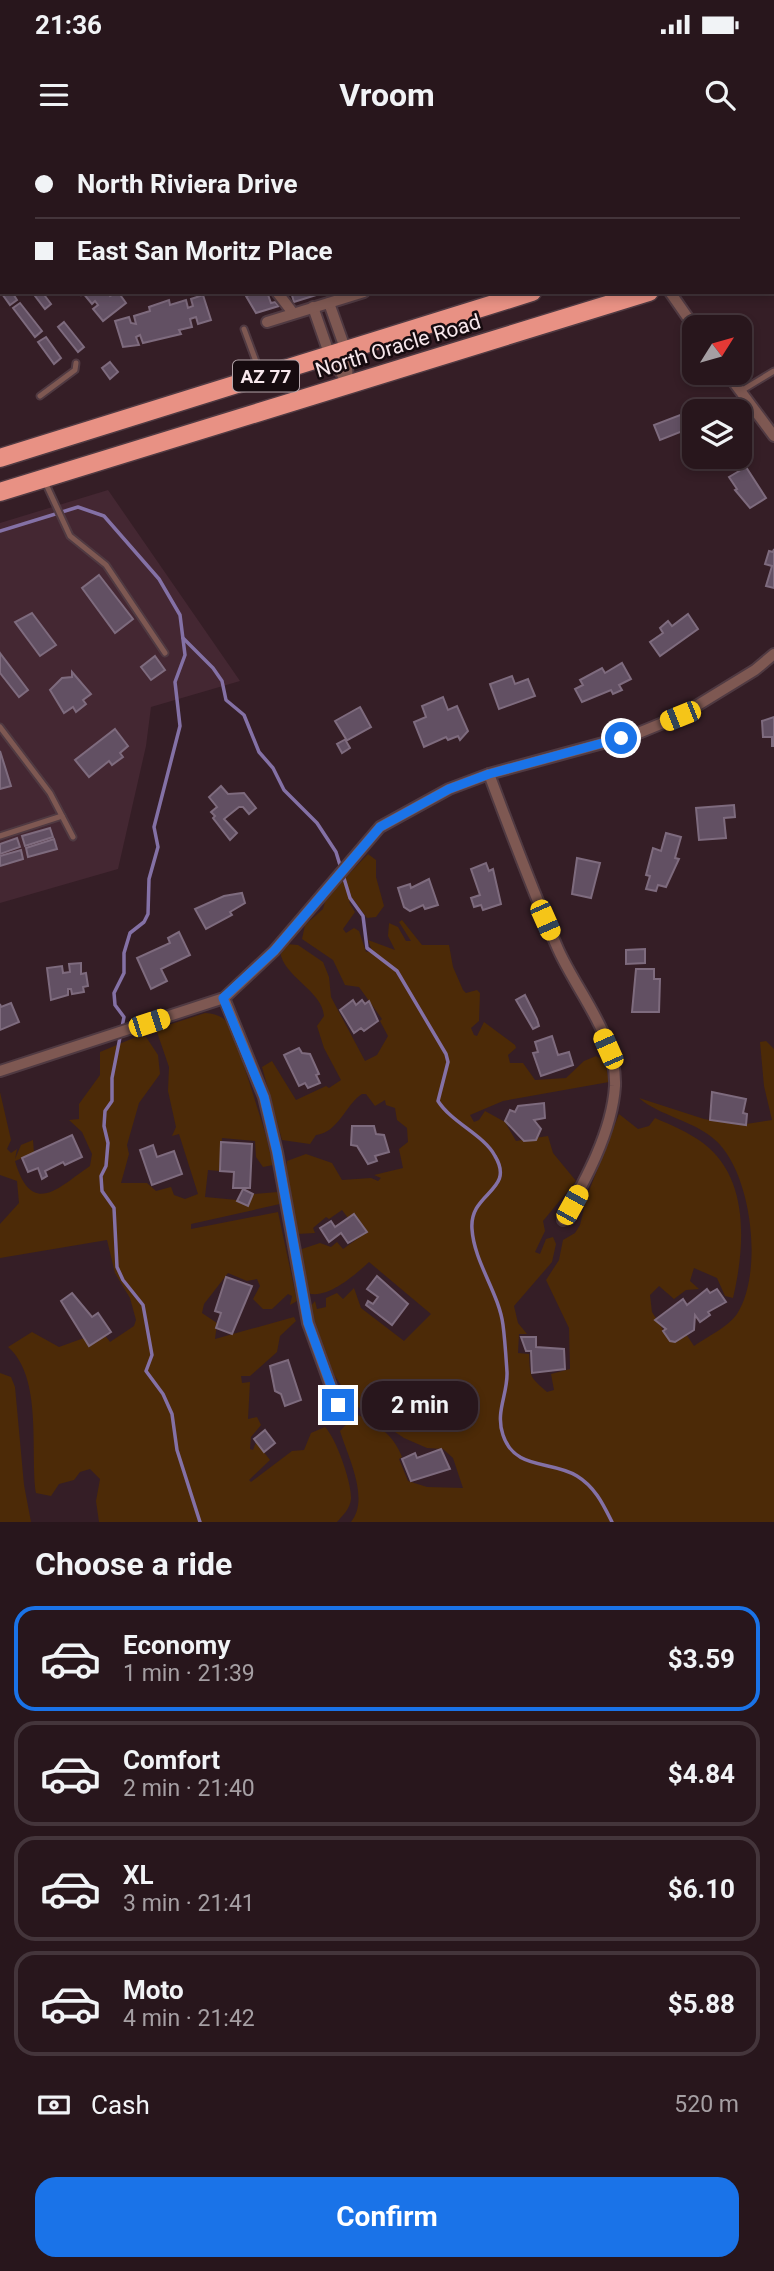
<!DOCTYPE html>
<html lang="en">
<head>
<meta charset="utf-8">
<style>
	body { margin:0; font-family:Roboto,sans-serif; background:#301f25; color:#f1f3f6; height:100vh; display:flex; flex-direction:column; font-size:26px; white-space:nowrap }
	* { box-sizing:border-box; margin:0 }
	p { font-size:23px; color:#a59fa3 }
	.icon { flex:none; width:38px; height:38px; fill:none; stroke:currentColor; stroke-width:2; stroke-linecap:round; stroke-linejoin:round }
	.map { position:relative; height:1382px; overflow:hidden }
	.sheet { display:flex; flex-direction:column; background:#28161c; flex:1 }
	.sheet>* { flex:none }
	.top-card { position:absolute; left:0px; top:0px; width:775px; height:154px; box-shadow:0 4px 10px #0003,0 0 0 2px #44353b; display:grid; align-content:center; height:154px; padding:0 35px; background:#28161c }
	.needle { width:46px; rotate:53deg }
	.fabs { position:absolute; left:682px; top:175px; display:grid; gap:14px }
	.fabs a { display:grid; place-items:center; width:70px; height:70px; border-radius:14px; background:#28161c; box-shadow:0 4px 10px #0003,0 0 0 2px #44353b; font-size:35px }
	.end { position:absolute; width:32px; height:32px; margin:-16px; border:9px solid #1a73e8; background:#fff; box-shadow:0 0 0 4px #fff }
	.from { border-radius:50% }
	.bubble { position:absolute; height:49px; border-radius:21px; background:#28161c; box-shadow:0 4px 10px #0003,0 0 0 2px #44353b; font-size:23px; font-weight:700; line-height:49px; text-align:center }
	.car { position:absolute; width:21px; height:42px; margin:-21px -10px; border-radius:9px; box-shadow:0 0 5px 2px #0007; background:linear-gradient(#f5c518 24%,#345 0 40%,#f5c518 0 76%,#345 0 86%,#f5c518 0) }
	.top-card b { display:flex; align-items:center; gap:24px; height:66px; font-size:26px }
	.top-card b+b { border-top:2px solid #44353b }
	.top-card i { width:18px; height:18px; background:#f1f3f6 }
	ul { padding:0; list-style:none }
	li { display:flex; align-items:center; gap:21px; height:105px; margin:0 14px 10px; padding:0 21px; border:4px solid #44353b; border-radius:21px }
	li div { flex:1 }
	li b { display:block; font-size:26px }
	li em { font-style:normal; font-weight:700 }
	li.selected { border-color:#1a73e8 }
	li>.icon { width:63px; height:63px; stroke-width:1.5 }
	h2 { padding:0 35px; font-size:32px; line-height:84px }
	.pay { display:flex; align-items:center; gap:18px; height:77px; padding:0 35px; font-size:26px }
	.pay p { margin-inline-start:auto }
	.cta { display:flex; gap:14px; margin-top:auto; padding:14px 35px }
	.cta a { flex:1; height:80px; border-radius:21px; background:#1a73e8; color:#fff; font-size:28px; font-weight:700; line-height:80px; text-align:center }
	.status { display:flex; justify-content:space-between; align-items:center; height:49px; padding:0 35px; background:#28161c; direction:ltr }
	.status svg { height:19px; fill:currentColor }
	header { display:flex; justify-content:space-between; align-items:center; height:91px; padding:0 35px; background:#28161c; font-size:32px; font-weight:700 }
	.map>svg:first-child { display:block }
</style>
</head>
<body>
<div class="status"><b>21:36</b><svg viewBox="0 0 49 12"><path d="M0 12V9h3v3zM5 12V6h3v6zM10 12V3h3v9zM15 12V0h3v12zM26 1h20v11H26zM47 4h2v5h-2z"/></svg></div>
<header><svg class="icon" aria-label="menu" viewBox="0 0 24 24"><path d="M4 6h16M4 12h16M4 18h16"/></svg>Vroom<svg class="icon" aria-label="search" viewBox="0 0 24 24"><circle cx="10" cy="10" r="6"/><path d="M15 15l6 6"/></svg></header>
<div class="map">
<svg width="774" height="1382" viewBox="0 0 774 1382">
	<rect width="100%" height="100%" fill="#351e26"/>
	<polygon fill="#442732" points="108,350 240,541 151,567 146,606 118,729 0,763 0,383"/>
	<g fill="#4c2a07">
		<path d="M368 714 376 720V737L384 766 376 777 367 778 353 759 349 762 355 772 343 789 346 793 354 788 359 791 366 812 372 811 368 800 395 810 388 796 389 783 398 787 406 801H411L399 782 402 780 422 805H449L453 827 463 850 466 853 477 850 480 853 479 881 471 888 474 895 477 896 484 882 515 905 516 908 508 915 510 923H523L535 940 566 938 584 921 596 916 605 921 609 942 503 961 470 975 474 982 479 980 485 971 505 982 516 1001 548 996 553 1013 576 1041 543 1081 545 1091 535 1112 540 1114 546 1099 553 1097 556 1104 552 1122 514 1166 518 1183 527 1194H519L518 1213 529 1214C530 1238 530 1237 547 1252L554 1250 551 1234 570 1229 569 1188 546 1140 559 1120 563 1100 575 1093 580 1085 587 1056 619 974 638 989 649 986 655 978C671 985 688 992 703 1003 750 1038 745 1107 733 1158L725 1156 717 1138 694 1128 690 1141 699 1149 686 1150 674 1159 659 1146 650 1155 652 1172 670 1201 686 1194 694 1206C707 1197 728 1187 737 1174 764 1132 752 1031 714 999 692 980 660 976 639 958L704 979 740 985 772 980 764 946 760 902 766 901 774 909V1382H351C370 1359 348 1317 340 1291L356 1274C376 1283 394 1295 402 1317L399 1319 408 1341 427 1347 463 1348 453 1318 443 1309 427 1308 404 1298 355 1265 334 1235 319 1199 310 1167 315 1161 317 1169 326 1167V1158L337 1153 343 1159 354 1148 361 1168 404 1201 431 1174 369 1122C356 1134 327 1160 308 1153L299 1110 320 1103 331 1107 337 1102 343 1109 367 1092 355 1074 348 1078 342 1070 329 1079 326 1077 313 1088 315 1093 297 1094 286 1032 287 1021 306 1014 332 1023 342 1040 371 1038 378 1041 381 1038 374 1035 403 1028 399 1009 408 1002 407 988 397 980 395 968 386 965 385 960 375 966 366 954H362C346 964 338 993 316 995L310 1004 282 1000 262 927 272 921 296 960 326 946 329 948 341 940 324 908 317 886 324 876C322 850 283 837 280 811L286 804 298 805 323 822 329 837 331 857 365 921 377 915 388 896 380 881 382 879 359 847 345 845 333 820 302 799 305 785 323 769 326 758Z"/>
		<path d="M205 873C219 874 226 878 233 891L265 992 273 1025 263 1027 256 1017 255 1001 222 998 220 1031 208 1030 205 1057 237 1060 248 1066 253 1054 278 1052 280 1064 191 1084V1089L278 1072 297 1161 290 1165 292 1156 288 1154 272 1169H263L253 1159 260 1146 257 1139 247 1141 228 1133 204 1164 202 1173 217 1183 215 1199 294 1177 296 1181 280 1196 277 1212 250 1236H241L242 1243 250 1242 248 1279 257 1277 261 1285 251 1297 250 1309 253 1310 256 1302 270 1320 249 1340 251 1342 292 1311 304 1310 311 1293 325 1287C336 1298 352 1343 351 1359 350 1369 343 1375 337 1382H99L96 1361 100 1339 90 1329 80 1332 74 1340 59 1344 51 1356 36 1353C30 1311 43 1237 8 1207L32 1192 59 1207 84 1198 89 1205 104 1194 110 1202 134 1186 136 1180 130 1158 115 1133 107 1100 0 1118V1084L19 1063 17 1041 0 1035V952L11 1000 7 1009 11 1013 17 1009 15 1019 21 1005 33 1000 34 1013 15 1021C32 1080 61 1045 90 1026L92 1014 82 992 69 980 79 979V964L100 935V912L136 897H146L158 915 160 934 139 963 127 1005 129 1014 121 1043H147L156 1051 171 1047 174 1055 185 1059 198 1054 179 994 172 996 176 987 168 951 169 927 156 889Z"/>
		<polygon points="0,1233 11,1237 15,1247 24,1345 31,1382 0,1382"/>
	</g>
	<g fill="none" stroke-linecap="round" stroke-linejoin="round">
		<g stroke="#8471a6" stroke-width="3.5">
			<polyline points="399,0 400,2"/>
			<polyline points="751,0 752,2"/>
			<polyline points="0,391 78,367 104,376 159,439 180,475 185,515 175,542 180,586 154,687 158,707 149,739 148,774 144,782 130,793 124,813 124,833 114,853 115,865 124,877 112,938 112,961 105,971 104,986 108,1003 106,1026 101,1036 102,1051 114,1068 117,1127 123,1140 143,1165 152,1215 146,1231 163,1254 172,1274 177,1310 200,1382"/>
			<path d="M183 498 213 528 222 541 226 560 244 575 259 612 273 628 284 650 317 683 336 712 350 758 363 776 367 808 397 831 446 914 448 922 438 961C452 983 484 995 495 1016 516 1051 469 1052 472 1089 474 1122 499 1153 503 1185 505 1200 506 1217 507 1232 508 1254 495 1272 503 1295 515 1331 551 1320 577 1336 595 1347 603 1364 612 1382"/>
		</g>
	</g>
	<g fill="#625063" stroke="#7e6b7e" stroke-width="2">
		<polygon points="0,137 2,152 12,152 17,160 10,165 0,151"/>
		<polygon points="32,152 42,152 51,164 45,169"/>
		<polygon points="78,152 107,152 110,156 118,152 126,163 103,181 93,169 98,165 95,161 92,164 83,153 81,155"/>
		<polygon points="260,152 267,152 271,163 275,162 279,166 256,173 246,156"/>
		<polygon points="291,152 315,152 316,155 294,162"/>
		<polygon points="203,155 211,180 198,184 196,177 190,179 192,187 179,190 181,194 143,203 140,195 136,197 139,205 123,207 115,181 129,177 131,183 136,184 134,176 150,171 149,167 169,160 170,165 186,160 188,168 193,166 191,159"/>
		<polygon points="20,163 42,191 35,197 13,168"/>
		<polygon points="64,182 84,207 78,212 58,187"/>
		<polygon points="46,197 61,218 54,224 38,202"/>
		<polygon points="110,222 118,232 110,239 102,228"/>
		<polygon points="688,272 693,287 660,300 654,285"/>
		<polygon points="746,327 766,358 750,368 735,350 737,349 729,337"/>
		<polygon points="774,409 774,448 766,446 772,426 765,424 769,411 773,412"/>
		<polygon points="99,435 133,479 115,493 82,448"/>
		<polygon points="32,473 56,505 40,516 15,482"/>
		<polygon points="688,474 698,489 660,516 650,502 663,493 660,488 668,481 672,486"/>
		<polygon points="0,513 28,550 19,557 0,533"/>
		<polygon points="155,516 165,530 151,540 141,527"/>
		<polygon points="622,523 631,539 619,545 622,550 613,554 611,550 582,562 575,549 583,545 580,540 602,528 605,533"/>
		<polygon points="72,532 91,554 83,560 86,564 76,572 73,567 64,573 50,550 62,538 72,537"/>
		<polygon points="512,536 515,544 528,539 535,556 499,569 490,544"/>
		<polygon points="443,557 448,570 457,566 468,591 460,600 458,596 448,600 446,597 424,607 414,582 426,577 422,566"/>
		<polygon points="360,567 371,587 346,601 350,608 342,613 337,604 346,599 335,581"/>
		<polygon points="774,577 774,606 772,606 772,597 763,597 762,581"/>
		<polygon points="115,589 128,606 120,613 123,617 112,625 109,621 89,637 75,620"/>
		<polygon points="0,611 11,646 0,649"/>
		<polygon points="221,646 228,654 244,653 256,668 249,674 243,667 239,667 224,679 237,693 230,700 213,678 215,676 211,672 217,667 209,657"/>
		<polygon points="734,665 735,677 724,678 726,698 699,700 696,668"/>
		<polygon points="50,688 53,697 25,706 22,696"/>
		<polygon points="666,693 681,697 675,718 679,719 666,747 658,745 656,751 646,749 650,736 646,735 653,708 661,711"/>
		<polygon points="17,698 20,707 0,714 0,704"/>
		<polygon points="54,699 57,709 28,717 26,708"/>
		<polygon points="21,710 23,719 0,726 0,716"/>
		<polygon points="577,718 600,723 591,758 572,754"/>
		<polygon points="486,723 489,731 493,729 501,764 483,770 481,765 474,767 471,758 480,755 471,729"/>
		<polygon points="429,739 438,765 425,769 423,765 410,771 404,767 398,748 410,744 411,748"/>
		<polygon points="242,753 245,763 230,772 232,775 206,789 195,769 224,756"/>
		<polygon points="179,792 190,815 161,829 167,841 151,849 137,818 170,803 168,798"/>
		<polygon points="645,809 645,823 626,824 626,810"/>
		<polygon points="81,823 81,834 86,833 88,846 83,847 84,852 72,854 71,849 68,849 68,855 51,860 47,828 62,826 63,833 70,832 69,824"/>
		<polygon points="636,829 654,829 654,839 660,839 659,872 632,872"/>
		<polygon points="525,855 537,879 539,886 533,889 516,860"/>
		<polygon points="353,860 356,865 362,860 365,864 369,861 378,881 364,891 361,888 354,893 340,870"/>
		<polygon points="11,863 19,882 0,890 0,864 1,867"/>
		<polygon points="552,896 558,915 569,912 573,925 541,936 533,913 538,912 535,902"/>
		<polygon points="299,908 302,913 310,914 319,934 316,935 320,943 308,948 305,943 299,946 284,915"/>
		<polygon points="712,952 746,959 743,973 747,974 746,985 710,980"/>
		<polygon points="544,963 545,978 534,980 541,989 536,1000 524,1001 505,981 510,970 515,972 518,966"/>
		<polygon points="352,986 374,986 376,994 384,995 389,1012 375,1016 377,1021 368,1024 357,1006 351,1005"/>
		<polygon points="72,995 82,1017 65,1025 63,1022 45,1031 47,1036 42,1039 38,1028 28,1032 22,1018"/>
		<polygon points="221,1002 252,1004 250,1048 233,1048 234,1032 220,1031"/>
		<polygon points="153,1005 157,1017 174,1011 182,1034 152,1045 140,1010"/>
		<polygon points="243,1049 253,1054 248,1066 237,1061"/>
		<polygon points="354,1074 367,1092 348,1103 341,1093 329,1102 320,1088 331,1081 335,1087"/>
		<polygon points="377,1136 408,1164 392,1185 366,1165 368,1161 373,1164 378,1157 367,1149"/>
		<polygon points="226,1137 252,1146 232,1194 216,1188 221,1173 215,1171"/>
		<polygon points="707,1149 710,1153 717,1149 726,1162 708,1172 710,1175 700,1182 695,1175 694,1190 675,1202 670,1201 663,1191 666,1189 655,1180 683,1159 687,1165"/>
		<polygon points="72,1153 92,1177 98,1173 111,1192 89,1206 61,1161"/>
		<polygon points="521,1197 536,1197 536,1207 564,1209 565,1229 532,1233 531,1211 526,1211"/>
		<polygon points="288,1220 301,1260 285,1266 281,1254 275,1251 270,1226"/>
		<polygon points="265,1290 275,1303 264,1312 254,1299"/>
		<polygon points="441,1309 450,1329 411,1341 402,1319 415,1313 417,1318"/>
	</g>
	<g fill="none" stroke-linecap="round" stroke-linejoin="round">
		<defs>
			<g id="service">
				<polyline points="0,98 2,97"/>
				<polyline points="244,189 261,235"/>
				<polyline points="741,251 774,231"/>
				<polyline points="40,256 75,230 76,223"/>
				<polyline points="45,342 70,396 106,425 165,513"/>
				<polyline points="0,587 50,653 73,697"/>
				<polyline points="0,696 62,676"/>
			</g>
			<g id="minor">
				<polyline points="269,2 273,0"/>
				<polyline points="277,152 293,173"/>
				<polyline points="670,152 695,188"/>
				<polyline points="329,163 346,211 348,242"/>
				<polyline points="313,167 330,216 349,245"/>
				<polyline points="267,182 364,152"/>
				<polyline points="727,233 774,296"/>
				<path d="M489 634C511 693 533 752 558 809 577 852 617 896 615 946 612 992 585 1041 563 1080"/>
				<polyline points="224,858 264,957 277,1012 308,1183 338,1266"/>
				<polyline points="0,931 224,858 274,811 380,687 449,649 489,634 636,594 680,576 755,530 774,514"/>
			</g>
			<polyline id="tertiary" points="557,0 559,2"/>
			<g id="trunk">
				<polyline points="774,79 774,78"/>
				<polyline points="0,318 532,152"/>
				<polyline points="0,352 649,152"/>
			</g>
		</defs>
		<use href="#service" stroke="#503a42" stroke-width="9"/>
		<use href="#minor" stroke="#503a42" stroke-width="14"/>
		<use href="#tertiary" stroke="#503a42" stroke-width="18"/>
		<use href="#trunk" stroke="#503a42" stroke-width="21"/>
		<use href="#service" stroke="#7e5852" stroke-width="5"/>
		<use href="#minor" stroke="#7e5852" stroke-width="10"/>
		<use href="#tertiary" stroke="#7e5852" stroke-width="14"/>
		<use href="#trunk" stroke="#e89184" stroke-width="18"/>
	</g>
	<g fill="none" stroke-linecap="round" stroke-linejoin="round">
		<polyline stroke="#1a73e8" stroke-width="9" points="338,1265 308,1183 277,1012 264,957 223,858 274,811 380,687 449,649 489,634 621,598"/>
	</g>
	<g text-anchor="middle" stroke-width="5" stroke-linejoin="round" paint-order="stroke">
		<rect fill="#160b0f" stroke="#b4a5aa" stroke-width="2" x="233" y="220.5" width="66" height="31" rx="5"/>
		<g font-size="19" font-weight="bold" fill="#f7e7ec">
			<text x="266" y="243">AZ 77</text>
		</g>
		<g font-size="21" fill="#f7e7ec" stroke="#160b0f">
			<text transform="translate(398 206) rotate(-17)" y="7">North Oracle Road</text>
		</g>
	</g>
</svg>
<div class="fabs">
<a><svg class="needle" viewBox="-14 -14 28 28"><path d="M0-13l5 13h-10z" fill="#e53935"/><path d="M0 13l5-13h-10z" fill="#a59fa3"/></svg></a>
<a><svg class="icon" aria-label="layers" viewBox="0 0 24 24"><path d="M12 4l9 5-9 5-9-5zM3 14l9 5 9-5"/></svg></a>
</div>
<i class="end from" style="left:621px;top:598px"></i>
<i class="end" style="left:338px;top:1265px"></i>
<div class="bubble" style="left:362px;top:1241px;width:116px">2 min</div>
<i class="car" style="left:680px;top:576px;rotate:248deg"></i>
<i class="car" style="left:545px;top:780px;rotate:156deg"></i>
<i class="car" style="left:149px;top:883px;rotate:72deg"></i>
<i class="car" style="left:608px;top:909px;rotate:336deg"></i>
<i class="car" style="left:572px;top:1065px;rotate:29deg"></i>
<div class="top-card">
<b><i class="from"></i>North Riviera Drive</b>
<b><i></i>East San Moritz Place</b>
</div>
</div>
<section class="sheet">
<h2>Choose a ride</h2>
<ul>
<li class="selected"><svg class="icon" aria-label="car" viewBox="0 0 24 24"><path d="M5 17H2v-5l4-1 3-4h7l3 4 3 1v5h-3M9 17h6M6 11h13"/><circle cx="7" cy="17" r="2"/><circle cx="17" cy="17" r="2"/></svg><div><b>Economy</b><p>1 min · 21:39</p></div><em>$3.59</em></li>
<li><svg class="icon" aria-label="car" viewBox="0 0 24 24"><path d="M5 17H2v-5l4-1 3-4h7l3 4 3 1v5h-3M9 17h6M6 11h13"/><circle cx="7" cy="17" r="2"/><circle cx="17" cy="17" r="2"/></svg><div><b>Comfort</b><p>2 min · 21:40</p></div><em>$4.84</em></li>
<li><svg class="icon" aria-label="car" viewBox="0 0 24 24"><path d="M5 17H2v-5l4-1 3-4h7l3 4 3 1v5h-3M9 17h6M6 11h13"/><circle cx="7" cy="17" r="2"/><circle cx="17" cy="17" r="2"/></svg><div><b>XL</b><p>3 min · 21:41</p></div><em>$6.10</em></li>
<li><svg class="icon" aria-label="car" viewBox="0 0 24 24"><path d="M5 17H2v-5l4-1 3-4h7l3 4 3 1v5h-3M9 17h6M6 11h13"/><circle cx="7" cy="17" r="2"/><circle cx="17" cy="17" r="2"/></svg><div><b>Moto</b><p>4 min · 21:42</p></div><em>$5.88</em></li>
</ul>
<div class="pay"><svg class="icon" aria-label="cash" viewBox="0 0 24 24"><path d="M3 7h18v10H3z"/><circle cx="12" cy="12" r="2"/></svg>Cash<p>520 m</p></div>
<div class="cta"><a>Confirm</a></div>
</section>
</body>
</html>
